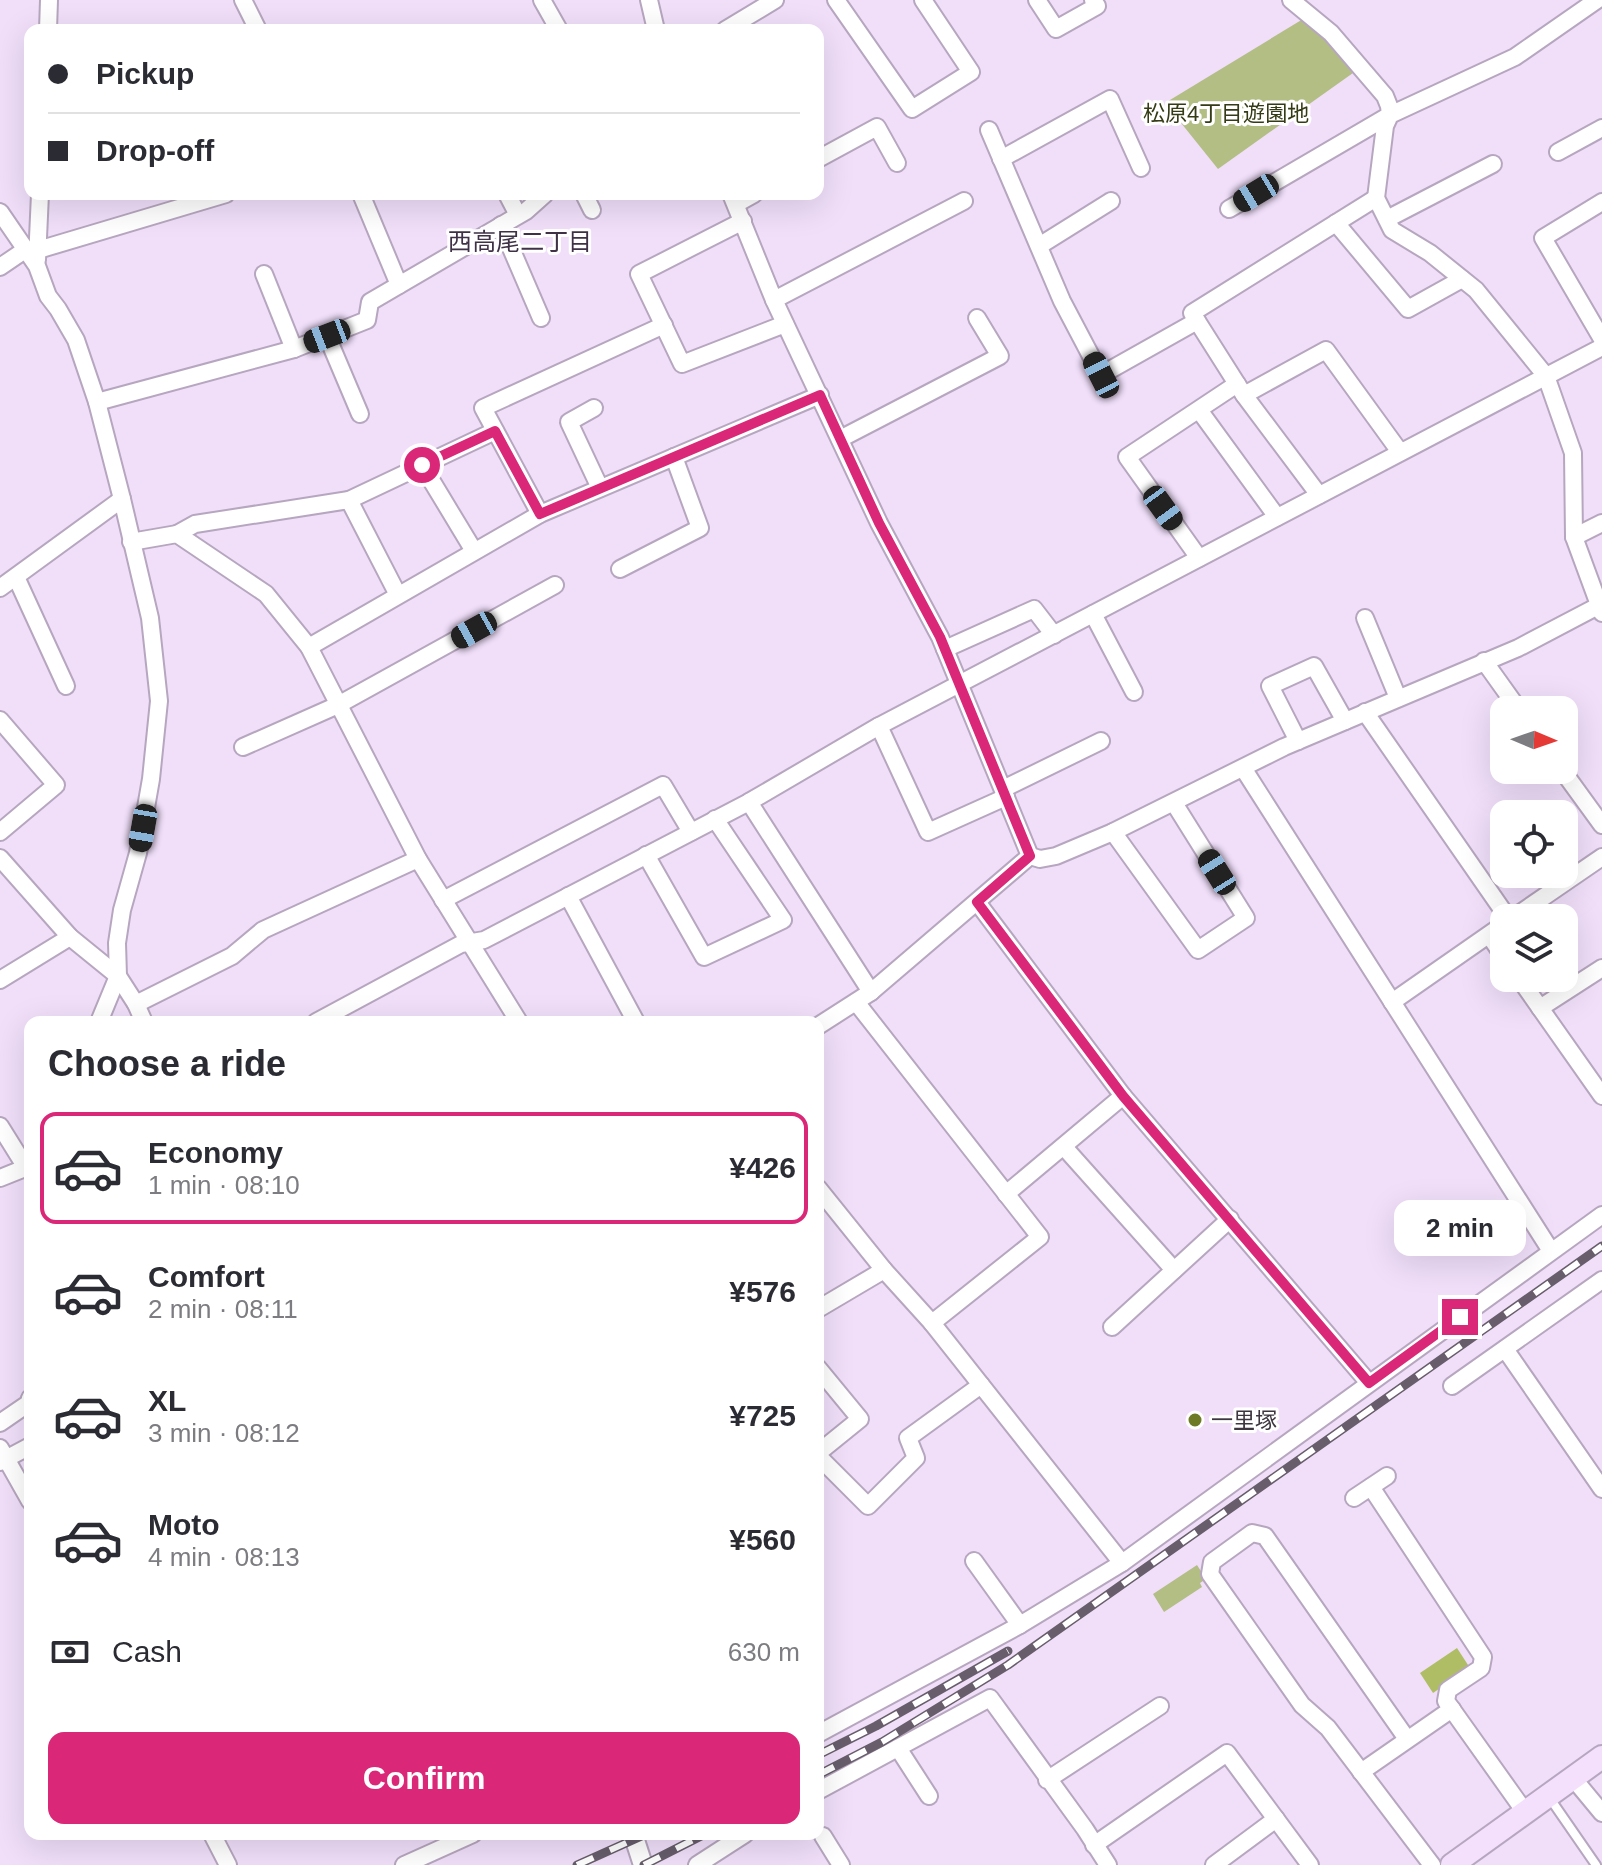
<!DOCTYPE html>
<html lang="en">
<head>
<meta charset="utf-8">
<style>
	body { margin:0; font-family:Helvetica,"Noto Sans JP",sans-serif; background:#f7f7f7; color:#2b2b33; height:100vh; display:flex; flex-direction:column; font-size:30px; white-space:nowrap }
	* { box-sizing:border-box; margin:0 }
	p { font-size:26px; color:#7c7c81 }
	.icon { flex:none; width:44px; height:44px; fill:none; stroke:currentColor; stroke-width:2; stroke-linecap:round; stroke-linejoin:round }
	.map { position:relative; flex:1; overflow:hidden }
	.drawer { position:absolute; left:24px; top:1016px; width:800px; height:824px; display:flex; flex-direction:column; background:#fff; border-radius:16px; box-shadow:0 8px 32px #0002 }
	.drawer>* { flex:none }
	.guide { position:absolute; left:24px; top:24px; width:800px; height:176px; border-radius:16px; box-shadow:0 8px 32px #0002; display:grid; align-content:center; height:176px; padding:0 24px; background:#fff }
	.needle { width:52px; rotate:92deg }
	.controls { position:absolute; left:1490px; top:696px; display:grid; gap:16px }
	.controls a { display:grid; place-items:center; width:88px; height:88px; border-radius:16px; background:#fff; box-shadow:0 8px 32px #0002; font-size:40px }
	.end { position:absolute; width:36px; height:36px; margin:-18px; border:10px solid #db2777; background:#fff; box-shadow:0 0 0 4px #fff }
	.from { border-radius:50% }
	.bubble { position:absolute; height:56px; border-radius:16px; background:#fff; box-shadow:0 8px 32px #0002; font-size:26px; font-weight:700; line-height:56px; text-align:center }
	.car { position:absolute; width:24px; height:48px; margin:-24px -12px; border-radius:10px; box-shadow:0 0 6px 2px #0007; background:linear-gradient(#222 24%,#8ab4d8 0 40%,#222 0 76%,#8ab4d8 0 86%,#222 0) }
	.guide b { display:flex; align-items:center; gap:28px; height:76px; font-size:30px }
	.guide b+b { border-top:2px solid #e1e1e2 }
	.guide i { width:20px; height:20px; background:#2b2b33 }
	ul { padding:0; list-style:none }
	li { display:flex; align-items:center; gap:24px; height:112px; margin:0 16px 12px; padding:0 8px; border:4px solid transparent; border-radius:16px }
	li div { flex:1 }
	li b { display:block; font-size:30px }
	li em { font-style:normal; font-weight:700 }
	li.current { border-color:#db2777 }
	li>.icon { width:72px; height:72px; stroke-width:1.5 }
	h2 { padding:0 24px; font-size:36px; line-height:96px }
	.pay { display:flex; align-items:center; gap:20px; height:88px; padding:0 24px; font-size:30px }
	.pay p { margin-inline-start:auto }
	.action { display:flex; gap:16px; margin-top:auto; padding:16px 24px }
	.action a { flex:1; height:92px; border-radius:16px; background:#db2777; color:#fff; font-size:32px; font-weight:700; line-height:92px; text-align:center }
	.map>svg:first-child { display:block }
</style>
</head>
<body>
<div class="map">
<svg width="1602" height="1865" viewBox="0 0 1602 1865">
	<rect width="100%" height="100%" fill="#f1dffa"/>
	<g fill="#b3be85">
		<polygon points="1308,16 1360,68 1218,169 1165,103"/>
		<polygon points="1197,1565 1206,1579 1200,1583 1202,1587 1164,1612 1153,1594"/>
	</g>
	<polygon fill="#afbe64" points="1457,1648 1470,1668 1433,1693 1420,1673"/>
	<g fill="none" stroke-linecap="round" stroke-linejoin="round">
		<defs>
			<polyline id="service" points="1549,1797 1596,1865"/>
			<g id="minor">
				<polyline points="243,0 258,30"/>
				<polyline points="542,0 559,30"/>
				<polyline points="649,0 656,30"/>
				<polyline points="836,0 912,109 971,72 923,0"/>
				<polyline points="1037,0 1056,29 1097,6 1093,0"/>
				<polyline points="1597,0 1515,57 1390,115 1385,126 1376,198 1392,230 1430,253 1476,290 1546,376 1573,453 1574,537 1602,613"/>
				<polyline points="48,30 49,0"/>
				<polyline points="725,30 775,0"/>
				<polyline points="989,130 1062,301 1101,375 1197,321"/>
				<polyline points="1558,152 1602,128"/>
				<polyline points="818,159 877,127 897,163"/>
				<polyline points="1001,159 1110,99 1141,168"/>
				<polyline points="361,194 399,285"/>
				<polyline points="507,194 518,215"/>
				<polyline points="584,194 592,210"/>
				<polyline points="731,194 774,300 879,523 940,637 1030,856"/>
				<polyline points="1602,202 1543,238 1602,339"/>
				<polyline points="736,204 754,194"/>
				<polyline points="1229,209 1390,115 1389,106 1385,96 1331,33 1291,0"/>
				<polyline points="0,212 37,266 48,296 58,309 76,340 97,402 122,499 150,618 159,701 151,779 138,853 122,910 117,943 118,976 99,1022"/>
				<polyline points="1387,219 1493,164"/>
				<polyline points="743,221 639,274 682,364 785,324"/>
				<polyline points="1336,223 1408,309 1462,279"/>
				<polyline points="501,225 541,318"/>
				<polyline points="1039,246 1111,201"/>
				<polyline points="38,250 226,194"/>
				<polyline points="37,260 40,194"/>
				<polyline points="0,267 25,250"/>
				<polyline points="264,274 294,349"/>
				<polyline points="774,300 964,201"/>
				<polyline points="327,336 360,414"/>
				<polyline points="1244,395 1326,350 1400,452"/>
				<polyline points="97,402 294,349 367,320 370,302 526,211 545,194"/>
				<polyline points="594,408 569,422 600,488"/>
				<polyline points="1199,410 1277,517"/>
				<polyline points="840,439 1000,356 977,318"/>
				<polyline points="422,465 474,551"/>
				<polyline points="1319,495 1244,395 1192,313 1376,198"/>
				<polyline points="349,500 398,595"/>
				<polyline points="540,514 483,408 664,325"/>
				<polyline points="177,534 195,524 349,500 495,431"/>
				<polyline points="1574,537 1602,523"/>
				<polyline points="131,542 177,534 266,594 309,647 418,859 519,1022"/>
				<polyline points="1199,558 1127,457 1237,384"/>
				<polyline points="620,569 700,528 674,457"/>
				<polyline points="16,577 66,686"/>
				<polyline points="0,588 122,499"/>
				<polyline points="1093,614 1134,692"/>
				<polyline points="1365,618 1398,698"/>
				<polyline points="309,647 540,514 820,395"/>
				<polyline points="945,649 1034,609 1054,635"/>
				<polyline points="1484,661 1519,710"/>
				<polyline points="1365,712 1508,918"/>
				<polyline points="0,720 56,785 0,832"/>
				<polyline points="879,726 928,832 1006,797"/>
				<polyline points="1298,741 1270,686 1314,666 1345,721"/>
				<polyline points="243,747 338,705 555,585"/>
				<polyline points="1243,768 1551,1251"/>
				<polyline points="1562,770 1602,825"/>
				<polyline points="1003,789 1101,741"/>
				<polyline points="749,802 871,992"/>
				<polyline points="1113,832 1198,950 1246,918 1174,803"/>
				<polyline points="646,855 704,957 783,920 715,819"/>
				<polyline points="1030,856 1040,859 1056,856 1113,832 1284,747 1518,648 1598,606"/>
				<polyline points="0,858 70,937 118,976 136,1004 144,1022"/>
				<polyline points="568,896 636,1022"/>
				<polyline points="443,900 663,785 691,832"/>
				<polyline points="977,902 1123,1096 1369,1383"/>
				<polyline points="1513,918 1602,857"/>
				<polyline points="1489,935 1504,957"/>
				<polyline points="1519,978 1602,1096"/>
				<polyline points="0,980 70,937"/>
				<polyline points="856,1002 1040,1237 932,1323"/>
				<polyline points="1392,1002 1504,924"/>
				<polyline points="136,1004 232,956 263,930 418,859"/>
				<polyline points="1540,1008 1602,968"/>
				<polyline points="316,1022 461,944 484,940 749,802 879,726 1602,347"/>
				<polyline points="818,1026 871,992 1030,856"/>
				<polyline points="0,1126 25,1166"/>
				<polyline points="1064,1147 1174,1270"/>
				<polyline points="0,1178 30,1166"/>
				<polyline points="818,1188 884,1270 932,1323 1122,1563"/>
				<polyline points="1006,1194 1123,1096"/>
				<polyline points="818,1309 884,1270"/>
				<polyline points="1112,1327 1230,1219"/>
				<polyline points="1505,1349 1602,1489"/>
				<polyline points="818,1368 860,1419 818,1453"/>
				<polyline points="1452,1386 1602,1280"/>
				<polyline points="0,1423 29,1403 30,1398"/>
				<polyline points="0,1448 30,1501"/>
				<polyline points="818,1456 868,1506 916,1458 908,1438 981,1385"/>
				<polyline points="0,1462 30,1446"/>
				<polyline points="1371,1487 1483,1657 1481,1668 1448,1690 1446,1701 1525,1812"/>
				<polyline points="1354,1498 1387,1476"/>
				<polyline points="974,1561 1020,1625"/>
				<polyline points="818,1734 1020,1625 1122,1563 1602,1215"/>
				<polyline points="1407,1739 1265,1536 1252,1533 1212,1562 1210,1574 1302,1705 1328,1728 1432,1865"/>
				<polyline points="898,1748 929,1796"/>
				<polyline points="1361,1772 1452,1709"/>
				<polyline points="1573,1778 1602,1813"/>
				<polyline points="1047,1780 1160,1706"/>
				<polyline points="818,1791 990,1698 1085,1829 1108,1865"/>
				<polyline points="212,1834 228,1865"/>
				<polyline points="823,1836 841,1865"/>
				<polyline points="1094,1845 1227,1753 1310,1865"/>
				<polyline points="404,1865 473,1834"/>
				<polyline points="697,1865 745,1834"/>
				<polyline points="1214,1865 1276,1819"/>
			</g>
			<polyline id="tertiary" points="633,1834 643,1865"/>
			<polyline id="secondary" points="1452,1865 1602,1757"/>
		</defs>
		<use href="#service" stroke="#b7a6bf" stroke-width="12"/>
		<use href="#minor" stroke="#b7a6bf" stroke-width="20"/>
		<use href="#tertiary" stroke="#b7a6bf" stroke-width="22"/>
		<use href="#secondary" stroke="#b7a6bf" stroke-width="26"/>
		<use href="#service" stroke="#fff" stroke-width="8"/>
		<use href="#minor" stroke="#fff" stroke-width="16"/>
		<use href="#tertiary" stroke="#fff" stroke-width="18"/>
		<use href="#secondary" stroke="#f4e0fd" stroke-width="22"/>
		<defs>
			<g id="rail">
				<polyline points="818,1755 876,1726 1008,1651"/>
				<polyline points="818,1775 882,1742 1008,1665 1602,1246"/>
				<polyline points="577,1865 646,1834"/>
				<polyline points="644,1865 705,1834"/>
			</g>
		</defs>
		<use href="#rail" stroke="#675d6b" stroke-width="9"/>
		<use href="#rail" stroke="#fff" stroke-width="6" stroke-dasharray="18" stroke-linecap="butt"/>
	</g>
	<g fill="none" stroke-linecap="round" stroke-linejoin="round">
		<polyline stroke="#db2777" stroke-width="10" points="422,465 495,431 540,514 820,395 879,523 940,637 1030,856 977,902 1123,1096 1369,1383 1460,1317"/>
	</g>
	<circle fill="#6e7a26" stroke="#fff" stroke-width="3" cx="1195" cy="1420" r="8"/>
	<g text-anchor="middle" stroke-width="6" stroke-linejoin="round" paint-order="stroke">
		<g font-size="22" fill="#353b15" stroke="#fff">
			<text x="1226" y="121">松原4丁目遊園地</text>
		</g>
		<g font-size="22" fill="#3d3640" stroke="#fff" text-anchor="start">
			<text x="1211" y="1428">一里塚</text>
		</g>
		<g font-size="24" fill="#3f3146" stroke="#fff">
			<text x="520" y="250">西高尾二丁目</text>
		</g>
	</g>
</svg>
<div class="controls">
<a><svg class="needle" viewBox="-14 -14 28 28"><path d="M0-13l5 13h-10z" fill="#e53935"/><path d="M0 13l5-13h-10z" fill="#7c7c81"/></svg></a>
<a><svg class="icon" aria-label="locate" viewBox="0 0 24 24"><circle cx="12" cy="12" r="6"/><path d="M12 2v4M12 18v4M2 12h4M18 12h4"/></svg></a>
<a><svg class="icon" aria-label="layers" viewBox="0 0 24 24"><path d="M12 4l9 5-9 5-9-5zM3 14l9 5 9-5"/></svg></a>
</div>
<i class="end from" style="left:422px;top:465px"></i>
<i class="end" style="left:1460px;top:1317px"></i>
<div class="bubble" style="left:1394px;top:1200px;width:132px">2 min</div>
<i class="car" style="left:1256px;top:193px;rotate:239deg"></i>
<i class="car" style="left:327px;top:336px;rotate:249deg"></i>
<i class="car" style="left:1101px;top:375px;rotate:333deg"></i>
<i class="car" style="left:1163px;top:508px;rotate:144deg"></i>
<i class="car" style="left:474px;top:630px;rotate:241deg"></i>
<i class="car" style="left:143px;top:828px;rotate:190deg"></i>
<i class="car" style="left:1217px;top:872px;rotate:328deg"></i>
<div class="guide">
<b><i class="from"></i>Pickup</b>
<b><i></i>Drop-off</b>
</div>
<section class="drawer">
<h2>Choose a ride</h2>
<ul>
<li class="current"><svg class="icon" aria-label="car" viewBox="0 0 24 24"><path d="M5 17H2v-5l4-1 3-4h7l3 4 3 1v5h-3M9 17h6M6 11h13"/><circle cx="7" cy="17" r="2"/><circle cx="17" cy="17" r="2"/></svg><div><b>Economy</b><p>1 min · 08:10</p></div><em>¥426</em></li>
<li><svg class="icon" aria-label="car" viewBox="0 0 24 24"><path d="M5 17H2v-5l4-1 3-4h7l3 4 3 1v5h-3M9 17h6M6 11h13"/><circle cx="7" cy="17" r="2"/><circle cx="17" cy="17" r="2"/></svg><div><b>Comfort</b><p>2 min · 08:11</p></div><em>¥576</em></li>
<li><svg class="icon" aria-label="car" viewBox="0 0 24 24"><path d="M5 17H2v-5l4-1 3-4h7l3 4 3 1v5h-3M9 17h6M6 11h13"/><circle cx="7" cy="17" r="2"/><circle cx="17" cy="17" r="2"/></svg><div><b>XL</b><p>3 min · 08:12</p></div><em>¥725</em></li>
<li><svg class="icon" aria-label="car" viewBox="0 0 24 24"><path d="M5 17H2v-5l4-1 3-4h7l3 4 3 1v5h-3M9 17h6M6 11h13"/><circle cx="7" cy="17" r="2"/><circle cx="17" cy="17" r="2"/></svg><div><b>Moto</b><p>4 min · 08:13</p></div><em>¥560</em></li>
</ul>
<div class="pay"><svg class="icon" aria-label="cash" viewBox="0 0 24 24"><path d="M3 7h18v10H3z"/><circle cx="12" cy="12" r="2"/></svg>Cash<p>630 m</p></div>
<div class="action"><a>Confirm</a></div>
</section>
</div>
</body>
</html>
